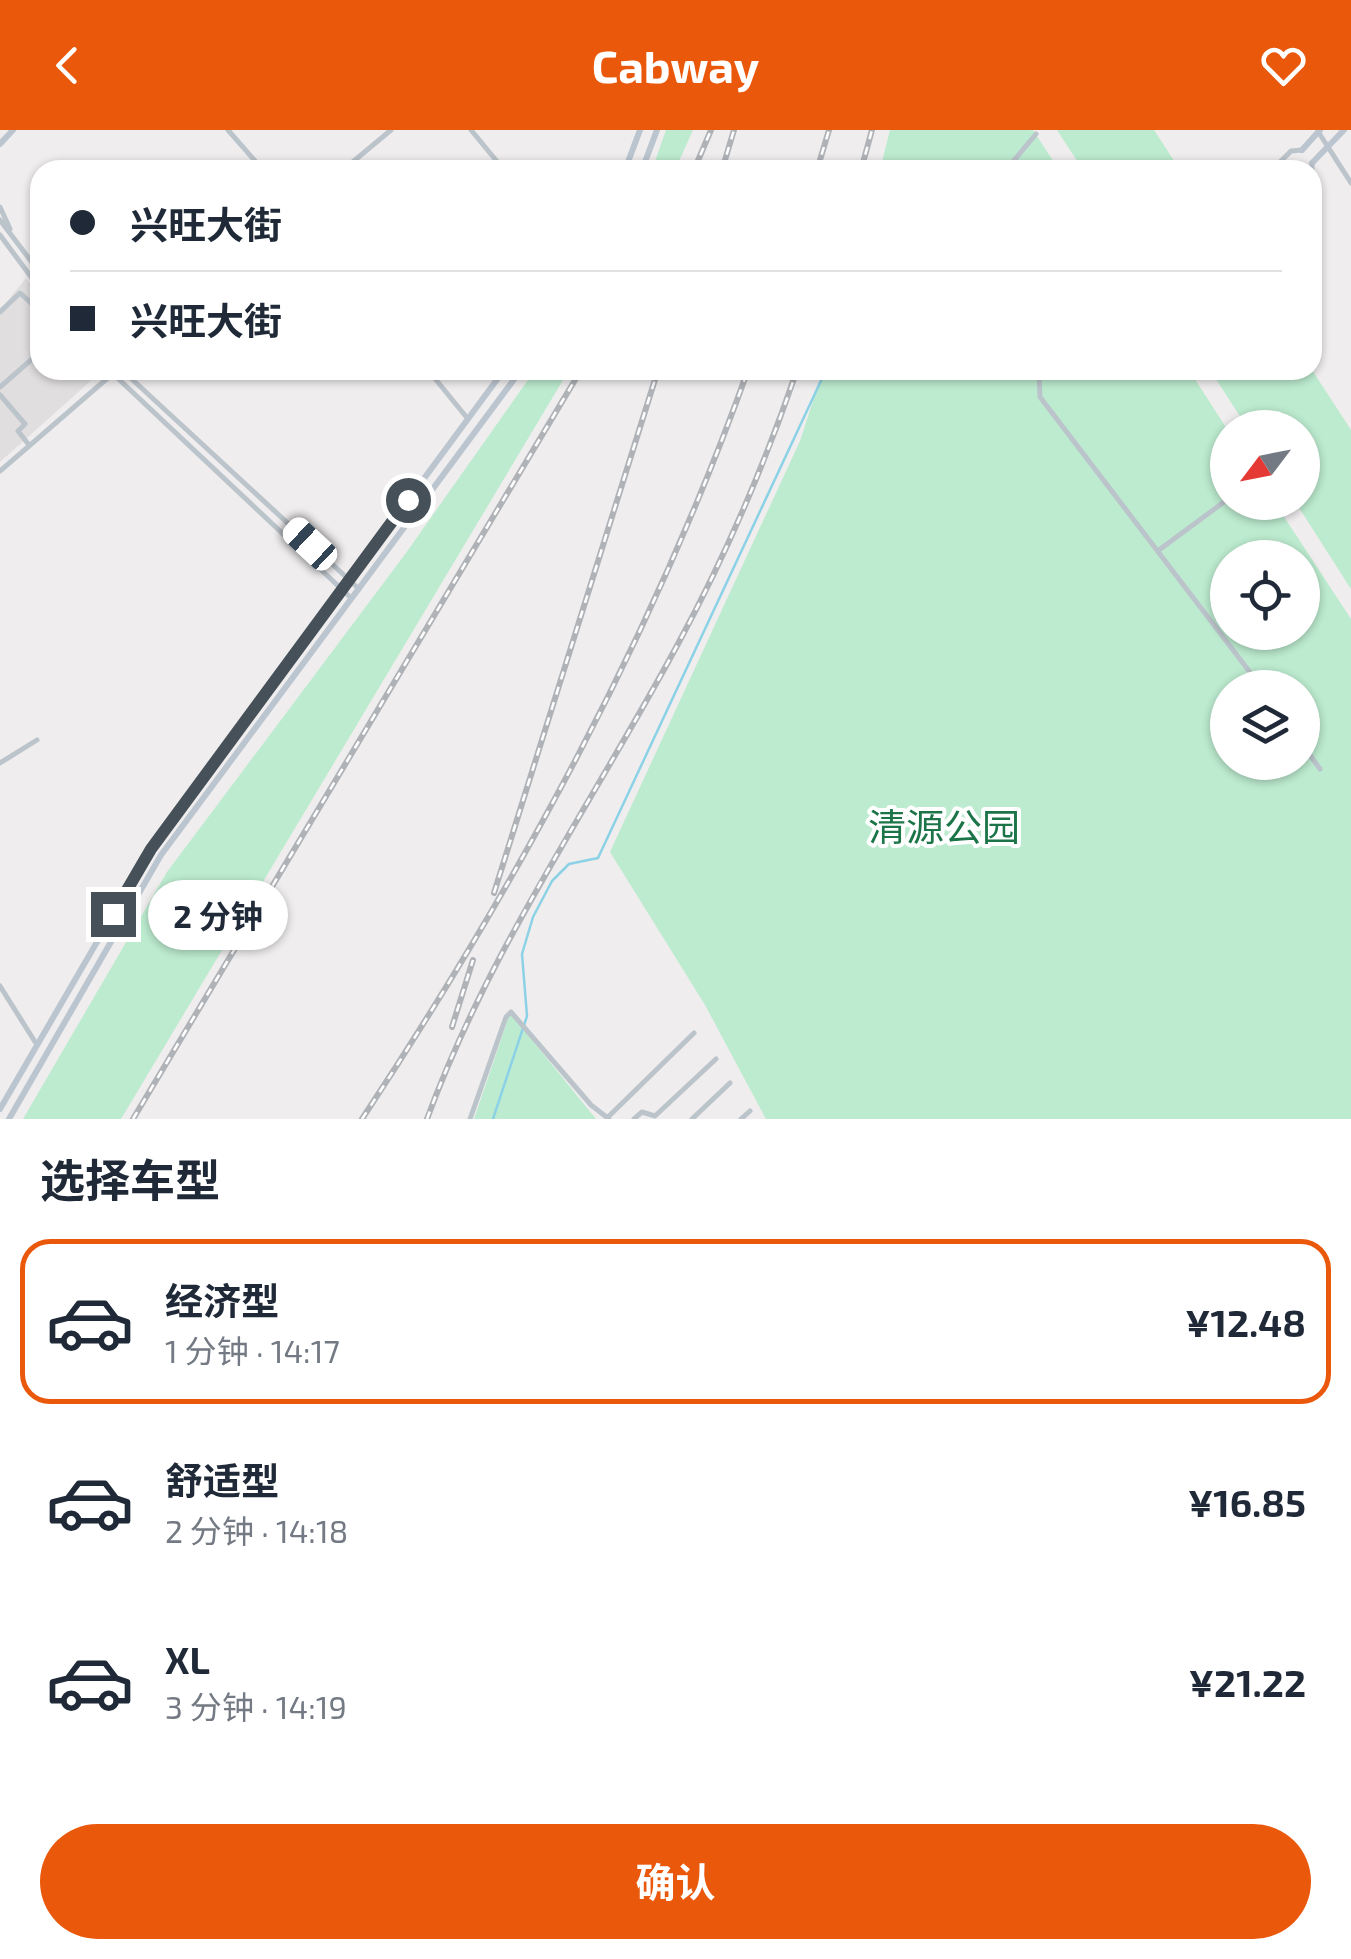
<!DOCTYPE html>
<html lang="zh">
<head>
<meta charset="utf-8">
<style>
	body { margin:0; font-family:"Exo 2","Noto Sans SC",sans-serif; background:#f2f2f3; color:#1f2937; height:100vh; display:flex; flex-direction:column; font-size:38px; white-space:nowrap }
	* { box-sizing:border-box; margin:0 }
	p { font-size:32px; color:#747a83 }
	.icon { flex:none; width:55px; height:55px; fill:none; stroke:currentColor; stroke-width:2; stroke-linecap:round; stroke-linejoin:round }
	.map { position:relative; height:989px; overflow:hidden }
	.details { display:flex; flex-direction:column; background:#fff; flex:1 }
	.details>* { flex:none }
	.hud { position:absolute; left:30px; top:30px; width:1292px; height:220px; border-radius:30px; box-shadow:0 2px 8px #0004; display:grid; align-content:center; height:220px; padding:0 40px; background:#fff }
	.needle { width:65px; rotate:238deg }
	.tools { position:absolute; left:1210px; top:280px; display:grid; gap:20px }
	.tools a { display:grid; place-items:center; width:110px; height:110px; border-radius:50%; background:#fff; box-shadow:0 2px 8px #0004; font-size:50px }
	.end { position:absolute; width:45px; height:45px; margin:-22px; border:12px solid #465059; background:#fff; box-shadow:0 0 0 5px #fff }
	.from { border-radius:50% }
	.bubble { position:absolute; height:70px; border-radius:35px; background:#fff; box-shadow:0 2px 8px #0004; font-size:32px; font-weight:700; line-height:70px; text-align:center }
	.car { position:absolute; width:30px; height:60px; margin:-30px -15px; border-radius:12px; box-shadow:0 0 8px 2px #0007; background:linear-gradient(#fff 24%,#345 0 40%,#fff 0 76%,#345 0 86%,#fff 0) }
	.hud b { display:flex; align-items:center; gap:35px; height:95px; font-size:38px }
	.hud b+b { border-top:2px solid #e0e1e3 }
	.hud i { width:25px; height:25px; background:#1f2937 }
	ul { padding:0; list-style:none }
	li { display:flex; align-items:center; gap:30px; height:165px; margin:0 20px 15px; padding:0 20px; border:5px solid transparent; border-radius:30px }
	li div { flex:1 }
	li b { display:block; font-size:38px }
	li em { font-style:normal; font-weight:700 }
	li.on { border-color:#ea580c }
	li>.icon { width:90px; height:90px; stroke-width:1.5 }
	h2 { padding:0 40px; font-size:45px; line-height:120px }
	.cta { display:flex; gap:20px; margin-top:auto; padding:20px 40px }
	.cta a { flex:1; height:115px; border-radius:60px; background:#ea580c; color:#fff; font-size:40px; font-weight:700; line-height:115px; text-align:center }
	header { display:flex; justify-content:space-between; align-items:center; height:130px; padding:0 40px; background:#ea580c; color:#fff; font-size:45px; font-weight:700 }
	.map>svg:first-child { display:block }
</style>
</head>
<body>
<header><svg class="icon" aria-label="back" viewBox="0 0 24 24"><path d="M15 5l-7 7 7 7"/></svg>Cabway<svg class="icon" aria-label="heart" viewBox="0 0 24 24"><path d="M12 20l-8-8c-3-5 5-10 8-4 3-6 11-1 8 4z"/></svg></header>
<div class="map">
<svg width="1351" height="989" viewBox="0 0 1351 989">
	<rect width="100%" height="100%" fill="#efeded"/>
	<polygon fill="#e0dede" points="26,148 40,166 40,240 93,240 95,247 0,332 0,180"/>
	<g fill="#bcebcf" fill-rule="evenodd">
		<polygon points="666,0 693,0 675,40 652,40"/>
		<polygon points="890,0 1033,0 1059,40 880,40"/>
		<polygon points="1057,0 1154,0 1180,40 1083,40"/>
		<polygon points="535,240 569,240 121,989 23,989 167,742 406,423"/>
		<path d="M823 240H1189L1227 299 1228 372 1275 373 1351 489V989H766L705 875 610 722 800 311ZM1228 428H1302V502H1228ZM1228 558H1302V632H1228Z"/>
		<polygon points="1210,240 1312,240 1351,300 1351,459 1296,373 1302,372 1302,298 1247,297"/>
		<polygon points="510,883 596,989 474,989"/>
	</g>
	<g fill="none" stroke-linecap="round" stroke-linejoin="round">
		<polyline stroke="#8cd2e6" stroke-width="2.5" points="493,989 527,886 522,824 533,787 552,751 569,734 598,728 826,240"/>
		<g stroke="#bcc4cb" stroke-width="5">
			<polyline points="228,0 263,40"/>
			<polyline points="471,0 504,40"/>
			<polyline points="1312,33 1312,54"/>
			<polyline points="343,40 391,0"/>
			<polyline points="1006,40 1036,4"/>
			<polyline points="1272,40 1291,21 1302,20"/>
			<polyline points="0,182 20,163 40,181"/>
			<polyline points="428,240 468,289"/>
			<polyline points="1036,240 1039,244 1040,267 1262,558"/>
			<polyline points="0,257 40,222"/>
			<polyline points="0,265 25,294 18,301 29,315"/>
			<polyline points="0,341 117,240"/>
			<polyline points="1159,420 1228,369"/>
			<polyline points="1302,614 1320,639"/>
			<polyline points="0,856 37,915"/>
			<polyline points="607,988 694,903"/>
			<polyline points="470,989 506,887 511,882 591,975 609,989"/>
			<polyline points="634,989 642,982 655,986 716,929"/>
			<polyline points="692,989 730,953"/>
			<polyline points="741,989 750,981"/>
		</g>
		<g stroke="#bcc4cb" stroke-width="5">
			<polyline points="1319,3 1351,53"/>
			<polyline points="0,77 10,99"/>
			<polyline points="0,90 40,143"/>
			<polyline points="0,105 40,159"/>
			<polyline points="109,240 351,468"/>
			<polyline points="122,240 359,459"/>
			<polyline points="0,633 37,610"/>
		</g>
		<g stroke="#bbc5d0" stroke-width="6">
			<polyline points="0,14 13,0"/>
			<polyline points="1302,20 1320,0"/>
			<polyline points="1312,33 1344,0"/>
			<polyline points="625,40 640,0"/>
			<polyline points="642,40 657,0"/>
			<polyline points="0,979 151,719 504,240"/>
			<polyline points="9,989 161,725 521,240"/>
		</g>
		<defs>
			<g id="rail">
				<polyline points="694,40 711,0"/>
				<polyline points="722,40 734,0"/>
				<polyline points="817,40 829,0"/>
				<polyline points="861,40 872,0"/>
				<polyline points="494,763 658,240"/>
				<polyline points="452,897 473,830"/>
				<polyline points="133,989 581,240"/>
				<path d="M362 989C517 754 653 506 748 240"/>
				<path d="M427 989C489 819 594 671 679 512 726 425 765 334 797 240"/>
			</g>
		</defs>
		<use href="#rail" stroke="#afb2b7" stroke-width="6"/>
		<use href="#rail" stroke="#fff" stroke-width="2.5" stroke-dasharray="8" stroke-linecap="butt"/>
	</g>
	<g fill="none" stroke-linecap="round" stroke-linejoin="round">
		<polyline stroke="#465059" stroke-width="12" points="113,784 151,719 408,370"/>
	</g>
	<g text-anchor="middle" stroke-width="8" stroke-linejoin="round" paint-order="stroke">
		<g font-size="38" fill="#1c7549" stroke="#fff">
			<text x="944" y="711">清源公园</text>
		</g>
	</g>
</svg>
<div class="tools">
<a><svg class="needle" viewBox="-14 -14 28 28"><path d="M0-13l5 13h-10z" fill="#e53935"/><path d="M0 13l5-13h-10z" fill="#747a83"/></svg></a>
<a><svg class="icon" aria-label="locate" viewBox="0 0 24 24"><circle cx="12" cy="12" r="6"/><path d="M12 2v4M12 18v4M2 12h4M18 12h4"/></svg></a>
<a><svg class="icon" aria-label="layers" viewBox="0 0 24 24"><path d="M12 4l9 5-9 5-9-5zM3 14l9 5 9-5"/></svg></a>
</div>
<i class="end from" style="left:408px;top:370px"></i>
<i class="end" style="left:113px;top:784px"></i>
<div class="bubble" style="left:148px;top:750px;width:140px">2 分钟</div>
<i class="car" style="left:310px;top:414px;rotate:313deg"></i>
<div class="hud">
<b><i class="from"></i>兴旺大街</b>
<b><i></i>兴旺大街</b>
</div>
</div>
<section class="details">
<h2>选择车型</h2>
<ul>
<li class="on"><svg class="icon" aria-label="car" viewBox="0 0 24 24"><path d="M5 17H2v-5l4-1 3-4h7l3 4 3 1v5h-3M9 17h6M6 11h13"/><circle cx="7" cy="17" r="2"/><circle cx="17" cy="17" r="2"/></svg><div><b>经济型</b><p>1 分钟 · 14:17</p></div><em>¥12.48</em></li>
<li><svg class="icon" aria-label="car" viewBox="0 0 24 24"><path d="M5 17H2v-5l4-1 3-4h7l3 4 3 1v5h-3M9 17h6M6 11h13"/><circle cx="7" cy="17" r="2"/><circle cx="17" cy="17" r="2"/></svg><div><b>舒适型</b><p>2 分钟 · 14:18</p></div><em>¥16.85</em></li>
<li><svg class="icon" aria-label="car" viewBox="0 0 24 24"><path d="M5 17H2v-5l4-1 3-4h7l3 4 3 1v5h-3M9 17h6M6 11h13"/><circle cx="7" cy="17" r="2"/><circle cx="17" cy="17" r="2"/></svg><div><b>XL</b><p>3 分钟 · 14:19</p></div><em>¥21.22</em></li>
</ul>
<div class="cta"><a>确认</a></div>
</section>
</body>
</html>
